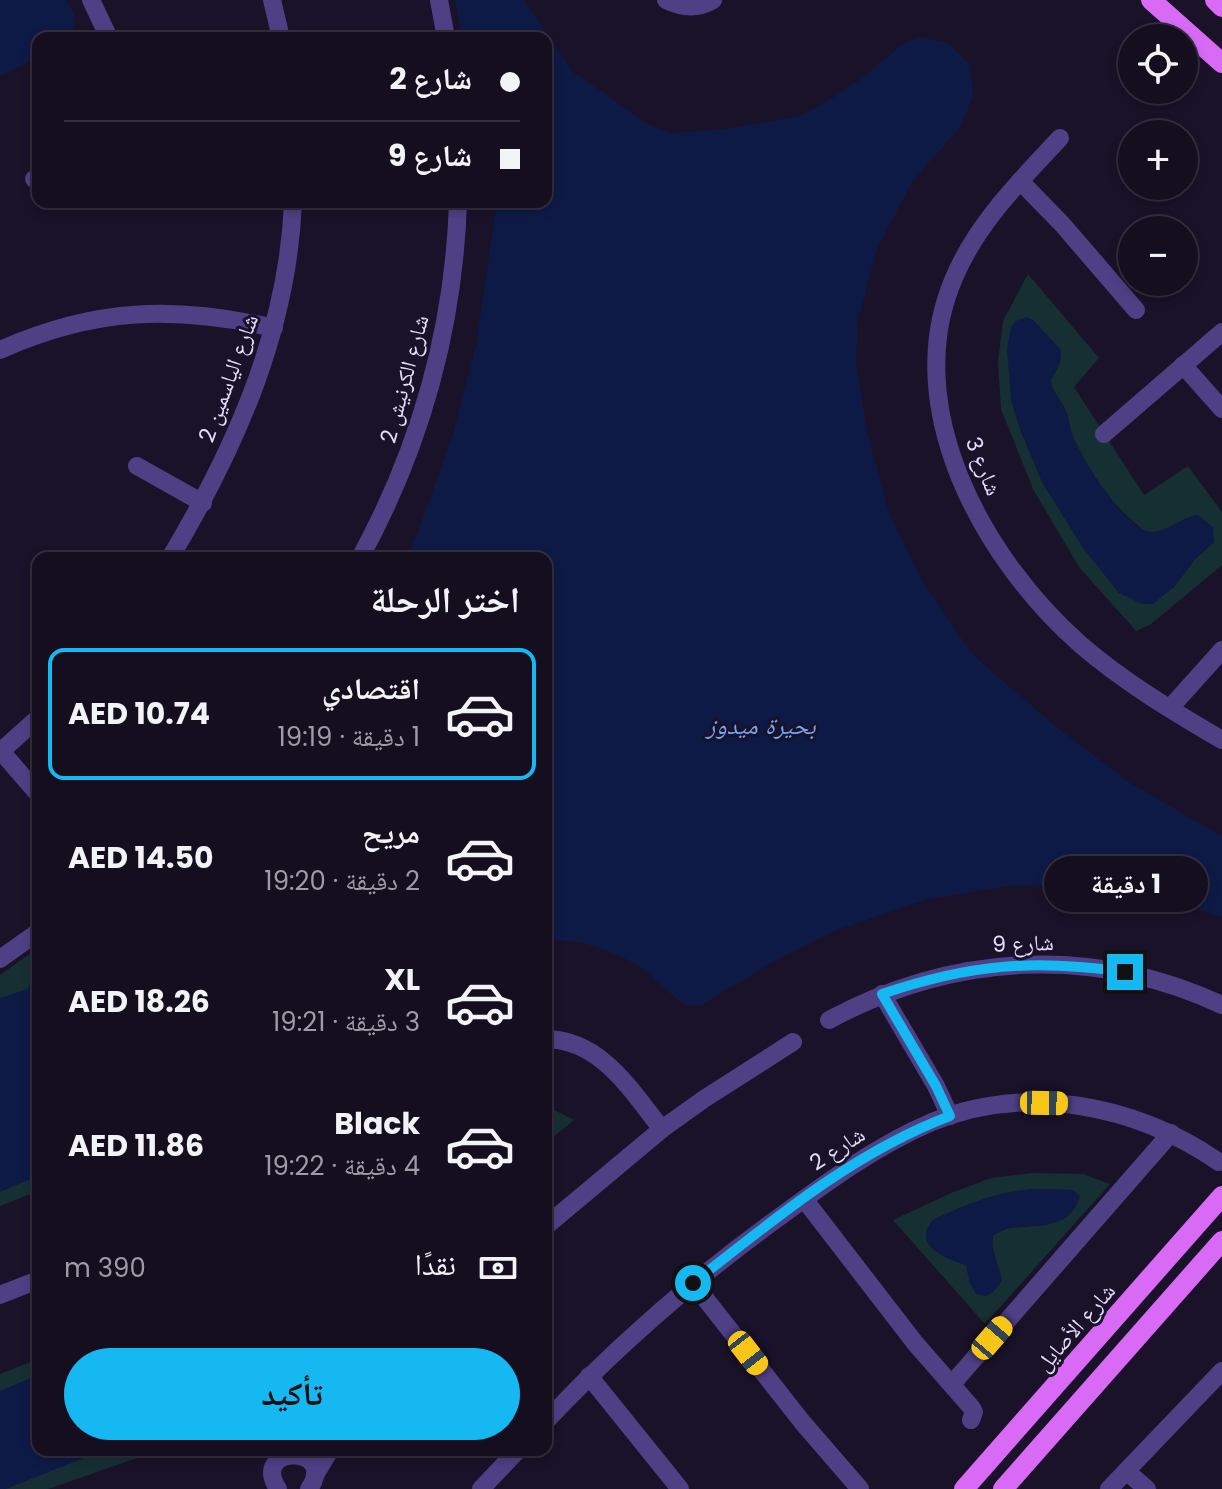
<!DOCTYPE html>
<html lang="ar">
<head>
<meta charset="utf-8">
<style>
	body { margin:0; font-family:Poppins,"Noto Naskh Arabic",sans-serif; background:#211c2c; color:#f1f3f6; direction:rtl; height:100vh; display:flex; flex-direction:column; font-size:30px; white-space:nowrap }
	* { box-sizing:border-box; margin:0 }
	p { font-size:26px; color:#9d9ca4 }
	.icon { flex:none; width:44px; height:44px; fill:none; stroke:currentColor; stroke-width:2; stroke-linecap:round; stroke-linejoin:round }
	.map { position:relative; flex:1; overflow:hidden; direction:ltr }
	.side { position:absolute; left:32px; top:552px; width:520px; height:904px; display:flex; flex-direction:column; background:#140e1f; border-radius:16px; box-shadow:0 4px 12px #0003,0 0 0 2px #332e3d; direction:rtl }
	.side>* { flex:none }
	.banner { position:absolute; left:32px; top:32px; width:520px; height:176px; border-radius:16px; box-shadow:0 4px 12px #0003,0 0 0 2px #332e3d; direction:rtl; display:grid; align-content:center; height:176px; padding:0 32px; background:#140e1f }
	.buttons { position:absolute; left:1118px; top:24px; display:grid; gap:16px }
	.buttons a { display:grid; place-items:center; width:80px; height:80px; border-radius:50%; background:#140e1f; box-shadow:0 4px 12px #0003,0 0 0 2px #332e3d; font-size:40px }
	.end { position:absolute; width:36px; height:36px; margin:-18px; border:10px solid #15b8f1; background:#111; box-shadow:0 0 0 4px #111 }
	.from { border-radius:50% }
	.bubble { position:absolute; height:56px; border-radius:28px; background:#140e1f; box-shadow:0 4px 12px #0003,0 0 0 2px #332e3d; font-size:26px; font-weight:700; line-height:56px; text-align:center; direction:rtl }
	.car { position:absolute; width:24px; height:48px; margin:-24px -12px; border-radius:10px; box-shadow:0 0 6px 2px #0007; background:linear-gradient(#f5c518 24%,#345 0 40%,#f5c518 0 76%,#345 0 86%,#f5c518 0) }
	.banner b { display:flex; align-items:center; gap:28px; height:76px; font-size:30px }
	.banner b+b { border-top:2px solid #332e3d }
	.banner i { width:20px; height:20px; background:#f1f3f6 }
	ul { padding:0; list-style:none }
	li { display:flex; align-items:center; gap:24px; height:132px; margin:0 16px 12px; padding:0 16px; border:4px solid transparent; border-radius:16px }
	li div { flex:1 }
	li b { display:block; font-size:30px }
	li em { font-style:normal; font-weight:700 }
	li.current { border-color:#15b8f1 }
	li>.icon { width:72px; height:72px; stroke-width:1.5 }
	h2 { padding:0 32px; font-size:36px; line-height:96px }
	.pay { display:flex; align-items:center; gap:20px; height:88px; padding:0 32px; font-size:30px }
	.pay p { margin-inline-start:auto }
	.cta { display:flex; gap:16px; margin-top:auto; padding:16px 32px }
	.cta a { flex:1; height:92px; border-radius:48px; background:#15b8f1; color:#111; font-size:32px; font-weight:700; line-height:92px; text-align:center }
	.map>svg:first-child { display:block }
</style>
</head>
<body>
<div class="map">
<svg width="1222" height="1489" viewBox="0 0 1222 1489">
	<rect width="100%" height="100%" fill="#1a1229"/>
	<g fill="#162f33" fill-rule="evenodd">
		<path d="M1028 274 1099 358 1074 387 1144 495 1188 466 1222 512V565L1151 624 1136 631 1079 567 1033 489 1001 409 998 362 1003 321ZM1051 379C1051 391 1059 397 1064 407 1069 416 1069 427 1073 437 1088 468 1108 501 1135 523 1138 525 1141 529 1145 531 1162 537 1182 517 1198 515L1214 542 1195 559 1174 587 1119 593 1043 484 1020 429 1011 399Z"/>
		<polygon points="38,948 38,1191 0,1206 0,975"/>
		<polygon points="546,1106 574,1120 546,1143"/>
		<path d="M1033 1173 1083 1174 1110 1184 985 1324 893 1220 951 1193 991 1178ZM1033 1189 1074 1190 1047 1225 1008 1228 993 1235 992 1244 995 1256 970 1283 966 1265C948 1256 912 1245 933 1220 967 1204 994 1193 1033 1189Z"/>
		<polygon points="38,1359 38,1450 170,1450 140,1457 48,1489 0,1489 0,1374"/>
	</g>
	<g fill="#0e1a46">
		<path d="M0 0H66C76 16 80 23 66 38H38V57L0 76Z"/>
		<path d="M455 0H524L574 73 610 97 643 122 672 133 726 129 800 116 825 103 858 81 902 45 919 37 948 43 970 65 973 97 960 127 912 182 877 249 858 319 856 360 866 427 888 510 924 583 973 655 1054 725 1130 783 1222 836V917L1163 897 1081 885 1008 886 928 899 837 930 773 962 703 1004C702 1005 692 1006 691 1006 678 1005 655 976 641 968 614 950 578 938 546 941V558H408L452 438 476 346 497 202H546V38H462Z"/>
		<path d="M1027 317 1033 320 1061 350C1061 356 1061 362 1058 368 1056 373 1050 378 1051 384 1052 394 1063 402 1066 411 1069 418 1069 427 1072 435 1081 458 1123 524 1146 531 1164 536 1181 517 1198 515L1213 527 1214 542 1195 559 1174 587 1153 604H1142L1119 593 1083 548 1043 484 1020 429 1011 399 1007 349 1011 327 1016 321Z"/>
		<polygon points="38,973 38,1176 0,1192 0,998 28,989 31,981"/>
		<path d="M1033 1189 1074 1190 1080 1196C1070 1231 1039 1223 1011 1228 1005 1229 999 1232 993 1235 990 1251 1000 1265 1002 1281L993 1292 986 1296 976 1294 970 1283 966 1265C947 1259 911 1246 933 1220 970 1204 991 1193 1033 1189Z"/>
		<polygon points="38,1375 38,1450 104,1450 6,1489 0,1489 0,1391"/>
	</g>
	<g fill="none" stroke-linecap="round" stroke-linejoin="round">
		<g stroke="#4e4085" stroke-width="18">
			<polyline points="91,0 109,38"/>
			<polyline points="272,0 281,38"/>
			<polyline points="439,0 446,38"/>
			<path d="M666 0C682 8 698 9 713 0"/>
			<path d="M1060 138C1020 181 977 223 954 278 898 407 984 560 1081 645 1124 682 1174 712 1222 740"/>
			<polyline points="34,179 38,179"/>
			<polyline points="1020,181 1062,224 1136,310"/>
			<path d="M0 350C94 308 174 305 274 328"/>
			<polyline points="1183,365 1222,409"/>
			<polyline points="1104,434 1222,332"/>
			<polyline points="137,466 203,503"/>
			<path d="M170 558C235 449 288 331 293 202"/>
			<path d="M360 558C420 448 454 327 458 202"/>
			<polyline points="1170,708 1222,650"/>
			<polyline points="1,751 38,794"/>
			<polyline points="0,752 38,718"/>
			<polyline points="0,959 38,932"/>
			<polyline points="882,994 936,1086 950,1116"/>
			<path d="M829 1020C953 953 1093 945 1222 1005"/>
			<path d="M546 1039C602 1040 631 1091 662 1129"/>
			<polyline points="804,1199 915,1343 971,1407 974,1412 971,1420"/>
			<polyline points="546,1226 662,1129 704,1099 793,1042"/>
			<polyline points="693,1283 803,1423 860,1489"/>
			<polyline points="0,1295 38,1280"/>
			<polyline points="589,1376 680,1489"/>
			<polyline points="952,1384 1171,1133"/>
			<path d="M546 1421C617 1346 695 1278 778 1218 827 1182 876 1146 932 1122 1027 1083 1136 1105 1219 1162"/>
			<polyline points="1126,1471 1147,1489"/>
			<polyline points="315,1475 330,1450"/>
			<path d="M278 1489C249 1444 339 1445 309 1489"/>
			<polyline points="481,1489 518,1450"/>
			<polyline points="1109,1489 1222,1371"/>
		</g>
		<g stroke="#d86af6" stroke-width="20">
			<polyline points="1151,0 1222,63"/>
			<polyline points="1215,0 1222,7"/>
			<polyline points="964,1489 1222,1196"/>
			<polyline points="1003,1489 1222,1241"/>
		</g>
	</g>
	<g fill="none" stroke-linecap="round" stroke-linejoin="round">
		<path stroke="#15b8f1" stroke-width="10" d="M693 1283C773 1220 854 1152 950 1116L936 1086 882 994C970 964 1034 959 1125 972"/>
	</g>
	<g text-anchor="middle" stroke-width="6" stroke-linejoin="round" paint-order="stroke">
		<g font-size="22" fill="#e5ddfd" stroke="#1a1229">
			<text transform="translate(228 378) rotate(-70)" y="8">شارع الياسمين 2</text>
			<text transform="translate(404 379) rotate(-75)" y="8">شارع الكرنيش 2</text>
			<text transform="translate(984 466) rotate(68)" y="8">شارع 3</text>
			<text transform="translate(1023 943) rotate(-2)" y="8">شارع 9</text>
			<text transform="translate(837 1148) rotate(-33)" y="8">شارع 2</text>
			<text transform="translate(1075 1327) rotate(-49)" y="8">شارع الأصايل</text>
		</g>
		<g font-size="24" font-style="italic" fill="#71a4f7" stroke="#1a1229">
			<text x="761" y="734">بحيرة ميدوز</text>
		</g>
	</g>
</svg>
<div class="buttons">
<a><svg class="icon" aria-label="locate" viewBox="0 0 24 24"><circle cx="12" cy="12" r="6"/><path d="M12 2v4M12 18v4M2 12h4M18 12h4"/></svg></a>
<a>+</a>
<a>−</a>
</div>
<i class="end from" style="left:693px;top:1283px"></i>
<i class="end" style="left:1125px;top:972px"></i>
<div class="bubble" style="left:1044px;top:856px;width:164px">1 دقيقة</div>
<i class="car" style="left:1044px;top:1103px;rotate:91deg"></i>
<i class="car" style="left:992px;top:1338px;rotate:41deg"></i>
<i class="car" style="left:748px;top:1353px;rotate:142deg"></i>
<div class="banner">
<b><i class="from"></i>شارع 2</b>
<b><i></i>شارع 9</b>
</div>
<section class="side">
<h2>اختر الرحلة</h2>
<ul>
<li class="current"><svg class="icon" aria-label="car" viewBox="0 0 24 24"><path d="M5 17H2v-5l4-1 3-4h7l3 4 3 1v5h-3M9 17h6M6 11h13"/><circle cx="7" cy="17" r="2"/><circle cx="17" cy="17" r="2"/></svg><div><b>اقتصادي</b><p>1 دقيقة · 19:19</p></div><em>AED 10.74</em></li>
<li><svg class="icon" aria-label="car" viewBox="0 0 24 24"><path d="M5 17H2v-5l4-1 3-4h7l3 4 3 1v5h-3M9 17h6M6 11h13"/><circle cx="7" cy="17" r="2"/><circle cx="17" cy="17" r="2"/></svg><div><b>مريح</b><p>2 دقيقة · 19:20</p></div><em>AED 14.50</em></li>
<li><svg class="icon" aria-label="car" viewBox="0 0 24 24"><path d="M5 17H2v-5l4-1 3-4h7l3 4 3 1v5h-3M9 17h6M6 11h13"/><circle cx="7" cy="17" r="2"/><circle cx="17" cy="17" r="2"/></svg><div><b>XL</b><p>3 دقيقة · 19:21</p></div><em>AED 18.26</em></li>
<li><svg class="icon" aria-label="car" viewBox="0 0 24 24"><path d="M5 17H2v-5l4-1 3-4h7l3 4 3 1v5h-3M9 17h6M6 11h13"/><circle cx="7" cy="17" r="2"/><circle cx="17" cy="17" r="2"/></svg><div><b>Black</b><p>4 دقيقة · 19:22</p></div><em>AED 11.86</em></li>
</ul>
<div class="pay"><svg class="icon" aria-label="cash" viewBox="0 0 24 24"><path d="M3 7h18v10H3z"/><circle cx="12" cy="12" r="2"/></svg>نقدًا<p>390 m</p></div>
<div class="cta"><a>تأكيد</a></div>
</section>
</div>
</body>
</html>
